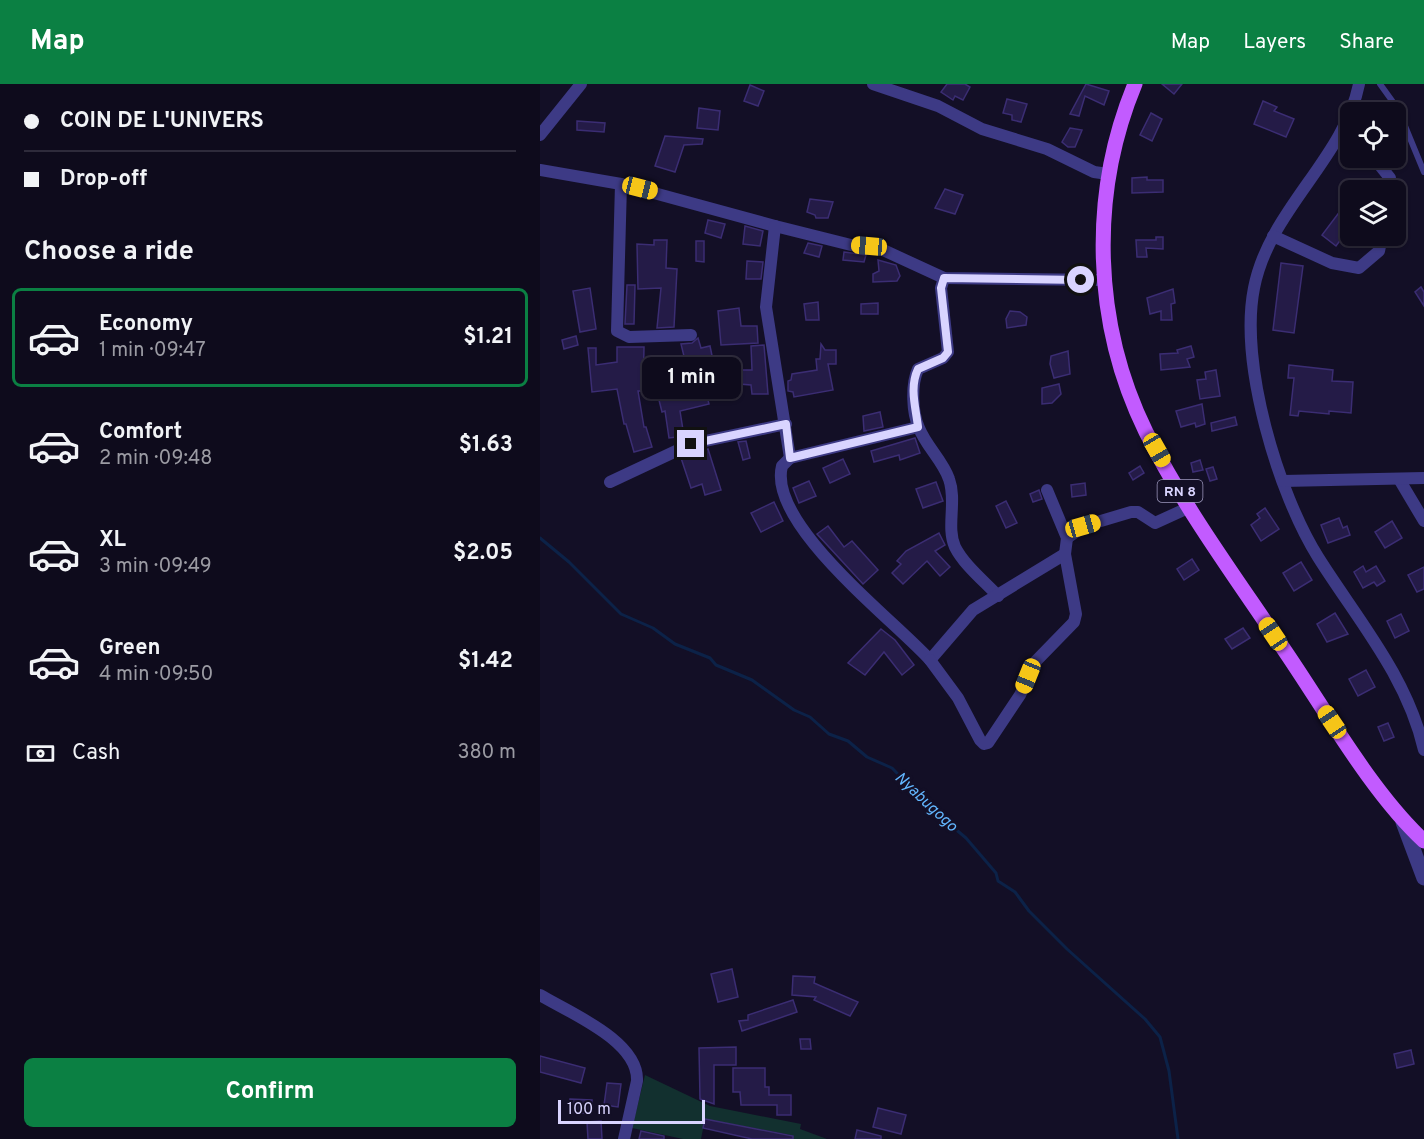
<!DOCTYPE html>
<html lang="en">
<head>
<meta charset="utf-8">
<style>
	body { margin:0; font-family:Overpass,sans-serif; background:#171425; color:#f1f3f6; height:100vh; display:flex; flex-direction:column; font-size:22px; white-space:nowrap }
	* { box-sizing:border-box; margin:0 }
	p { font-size:20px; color:#9b9ba3 }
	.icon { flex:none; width:33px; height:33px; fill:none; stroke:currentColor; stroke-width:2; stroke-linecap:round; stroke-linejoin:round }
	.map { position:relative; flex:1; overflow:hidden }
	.panel { display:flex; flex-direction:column; background:#0e0b1c; width:540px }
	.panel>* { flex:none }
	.hud { display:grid; align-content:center; height:132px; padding:0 24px; background:#0e0b1c }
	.buttons { position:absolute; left:800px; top:18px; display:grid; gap:12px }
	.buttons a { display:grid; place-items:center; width:66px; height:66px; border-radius:9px; background:#0e0b1c; box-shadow:0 2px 4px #0004,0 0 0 2px #2e2b3b; font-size:30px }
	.scale { position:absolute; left:18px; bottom:15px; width:147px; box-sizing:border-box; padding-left:6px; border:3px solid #d9d4ff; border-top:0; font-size:16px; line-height:21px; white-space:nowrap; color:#d9d4ff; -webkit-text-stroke:4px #130f26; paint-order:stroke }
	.end { position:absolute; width:27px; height:27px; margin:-14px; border:8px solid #d9d4ff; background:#111; box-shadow:0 0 0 3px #111 }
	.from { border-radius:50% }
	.bubble { position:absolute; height:42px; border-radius:9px; background:#0e0b1c; box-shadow:0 2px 4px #0004,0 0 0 2px #2e2b3b; font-size:20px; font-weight:700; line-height:42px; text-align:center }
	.car { position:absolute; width:18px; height:36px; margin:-18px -9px; border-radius:8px; box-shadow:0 0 4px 2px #0007; background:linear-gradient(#f5c518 24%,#345 0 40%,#f5c518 0 76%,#345 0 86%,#f5c518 0) }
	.hud b { display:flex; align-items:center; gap:21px; height:57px; font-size:22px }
	.hud b+b { border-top:2px solid #2e2b3b }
	.hud i { width:15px; height:15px; background:#f1f3f6 }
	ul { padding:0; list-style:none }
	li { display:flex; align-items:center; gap:18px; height:99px; margin:0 12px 9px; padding:0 12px; border:3px solid transparent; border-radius:9px }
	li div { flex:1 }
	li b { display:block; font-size:22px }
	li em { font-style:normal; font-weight:700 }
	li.selected { border-color:#0b8043 }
	li>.icon { width:54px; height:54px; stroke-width:1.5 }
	h2 { padding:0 24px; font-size:27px; line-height:72px }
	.pay { display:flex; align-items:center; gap:15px; height:66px; padding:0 24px; font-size:22px }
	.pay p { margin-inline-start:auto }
	.primary-button { display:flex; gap:12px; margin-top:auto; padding:12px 24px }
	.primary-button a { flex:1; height:69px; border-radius:9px; background:#0b8043; color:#fff; font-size:24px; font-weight:700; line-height:69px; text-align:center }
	header { display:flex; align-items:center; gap:36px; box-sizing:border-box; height:84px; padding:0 30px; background:#0b8043; color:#fff }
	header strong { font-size:28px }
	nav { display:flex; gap:33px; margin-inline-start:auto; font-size:21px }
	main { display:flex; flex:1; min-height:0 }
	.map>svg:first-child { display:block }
</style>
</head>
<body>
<header>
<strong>Map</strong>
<nav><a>Map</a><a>Layers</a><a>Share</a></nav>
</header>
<main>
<section class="panel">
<div class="hud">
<b><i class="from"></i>COIN DE L'UNIVERS</b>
<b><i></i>Drop-off</b>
</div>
<h2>Choose a ride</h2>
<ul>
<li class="selected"><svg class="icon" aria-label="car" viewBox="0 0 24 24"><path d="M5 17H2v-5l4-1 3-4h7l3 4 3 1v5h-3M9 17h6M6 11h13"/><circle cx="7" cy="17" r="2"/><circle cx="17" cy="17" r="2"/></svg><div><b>Economy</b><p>1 min · 09:47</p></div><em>$1.21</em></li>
<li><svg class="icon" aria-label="car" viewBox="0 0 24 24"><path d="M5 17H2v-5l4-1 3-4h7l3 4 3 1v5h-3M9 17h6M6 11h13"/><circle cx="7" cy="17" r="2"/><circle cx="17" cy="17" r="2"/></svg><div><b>Comfort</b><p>2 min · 09:48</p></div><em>$1.63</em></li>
<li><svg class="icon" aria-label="car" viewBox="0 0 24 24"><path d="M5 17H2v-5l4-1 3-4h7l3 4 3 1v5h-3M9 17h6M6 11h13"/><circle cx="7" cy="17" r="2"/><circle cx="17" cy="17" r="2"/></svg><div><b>XL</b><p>3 min · 09:49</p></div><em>$2.05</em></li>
<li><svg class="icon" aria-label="car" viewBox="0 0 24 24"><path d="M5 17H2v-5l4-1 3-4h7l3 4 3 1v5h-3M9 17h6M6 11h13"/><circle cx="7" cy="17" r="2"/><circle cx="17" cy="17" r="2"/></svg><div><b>Green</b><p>4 min · 09:50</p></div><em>$1.42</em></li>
</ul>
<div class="pay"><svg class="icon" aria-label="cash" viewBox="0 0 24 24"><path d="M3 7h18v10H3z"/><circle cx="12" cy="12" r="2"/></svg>Cash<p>380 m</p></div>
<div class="primary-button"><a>Confirm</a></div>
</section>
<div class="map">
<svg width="884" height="1055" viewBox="0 0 884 1055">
	<rect width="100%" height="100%" fill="#130f26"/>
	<polygon fill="#12302f" points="105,991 170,1022 261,1040 260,1045 287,1055 250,1055 251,1051 165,1035 161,1055 143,1055 92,1044"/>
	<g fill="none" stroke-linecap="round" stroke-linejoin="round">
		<polyline stroke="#0c2248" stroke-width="3" points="0,454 29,478 81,530 113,544 135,560 170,574 176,581 212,596 254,626 270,633 289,650 308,657 327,673 352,684 394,727 426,754 456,789 458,797 475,808 489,827 527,865 605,935 620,953 629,987 638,1055"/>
	</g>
	<g fill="#241b47" stroke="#3b2d73" stroke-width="1.5">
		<polygon points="407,0 425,0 430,3 423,16 415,12 413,16 401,8"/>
		<polygon points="546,0 569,7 564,21 545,12 539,32 530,30"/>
		<polygon points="622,0 642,0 634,10"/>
		<polygon points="210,1 224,7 218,22 204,17"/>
		<polygon points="467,15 487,20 481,38 472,36 472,31 463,29"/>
		<polygon points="723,17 737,23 734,27 754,35 746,53 714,40"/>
		<polygon points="159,24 180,27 178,46 157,44"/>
		<polygon points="611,29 622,35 612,57 600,51"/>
		<polygon points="37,37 65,39 64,48 37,46"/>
		<polygon points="530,44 542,46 535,63 528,63 522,58"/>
		<polygon points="125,52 163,55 162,60 144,61 135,88 115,82"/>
		<polygon points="607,93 607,96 623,96 623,108 592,109 592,94"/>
		<polygon points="405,105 423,111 415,130 395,124"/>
		<polygon points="810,114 810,143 796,162 782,151"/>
		<polygon points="270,115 293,118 288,134 276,134 275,131 267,128"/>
		<polygon points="168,136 185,140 181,154 165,149"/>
		<polygon points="205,142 223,147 220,162 203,160"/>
		<polygon points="616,153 623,153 623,165 606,164 607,173 597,173 596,156 616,156"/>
		<polygon points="114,156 127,156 126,184 137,185 134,243 117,244 121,204 98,205 97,160 114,161"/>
		<polygon points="156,157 164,157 164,178 156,177"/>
		<polygon points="268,159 282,162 279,173 264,169"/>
		<polygon points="304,168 326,171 324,178 303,176"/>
		<polygon points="338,176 356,181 360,192 357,197 333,198 333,190 339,187"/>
		<polygon points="207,177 223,178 221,195 206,195"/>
		<polygon points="741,179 763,182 754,249 733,246"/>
		<polygon points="87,201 95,201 94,240 85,240"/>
		<polygon points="881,203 884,208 884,222 875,208"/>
		<polygon points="50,204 56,245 40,248 33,207"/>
		<polygon points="633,205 635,219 631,220 632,236 621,236 621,227 610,230 607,214"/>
		<polygon points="278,218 279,236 266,236 264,220"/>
		<polygon points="338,219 338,230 321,230 321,220"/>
		<polygon points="199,224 201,242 217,242 218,259 181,261 178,227"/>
		<polygon points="470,227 480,228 487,233 486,241 467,244 466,235"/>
		<polygon points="36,252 38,261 24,265 22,256"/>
		<polygon points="158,254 161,264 170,262 175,286 161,289 169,320 140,327 144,352 129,354 125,327 122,328 116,304 150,297 141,260 152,259"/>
		<polygon points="281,260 285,266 296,266 296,280 288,280 293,306 254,313 253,308 248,307 248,297 251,296 252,290 277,286 276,275 280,275"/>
		<polygon points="224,261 228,310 212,310 211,301 199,300 199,286 212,286 211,262"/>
		<polygon points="651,262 654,273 647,275 650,283 621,286 620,270 638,269 637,266"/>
		<polygon points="77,263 104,263 103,307 98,307 104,343 106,343 112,363 94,368 86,340 84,340 77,305 52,308 48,264 56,264 56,281 77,278"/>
		<polygon points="528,267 530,290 514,294 510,280 511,272"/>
		<polygon points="749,281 793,286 792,297 813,298 811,329 789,327 789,330 759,327 758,332 750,331 754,294 748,294"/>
		<polygon points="676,286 680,312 660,315 657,296 666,295 665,288"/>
		<polygon points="519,300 521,310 512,319 502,320 502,304"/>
		<polygon points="662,320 665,340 656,343 655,339 641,343 636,327"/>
		<polygon points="340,328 343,343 324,347 323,332"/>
		<polygon points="695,333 697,341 672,347 671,339"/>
		<polygon points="375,354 380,369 360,376 359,371 334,378 331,367"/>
		<polygon points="206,357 210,374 203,376 198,358"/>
		<polygon points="168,365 181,406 165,411 162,400 151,404 141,374"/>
		<polygon points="303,375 310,390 290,399 283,384"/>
		<polygon points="660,376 663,386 653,388 651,379"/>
		<polygon points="600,382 604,389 593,396 589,389"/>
		<polygon points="673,383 677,395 670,397 666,385"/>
		<polygon points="269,397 276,412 259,419 253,404"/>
		<polygon points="396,398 403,417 383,424 376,405"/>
		<polygon points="545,399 546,411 532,413 531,401"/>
		<polygon points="499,406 502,415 493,418 490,410"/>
		<polygon points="466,417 477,439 466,444 456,422"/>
		<polygon points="234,418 243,437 221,448 211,429"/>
		<polygon points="725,424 739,445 721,457 711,441 720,434 717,430"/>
		<polygon points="799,434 803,444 807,442 810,451 788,459 781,441"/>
		<polygon points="852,437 862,454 845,464 835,448"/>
		<polygon points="288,442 304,463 312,457 338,486 323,500 277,450"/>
		<polygon points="399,449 405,461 395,467 410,483 400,492 387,477 363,500 352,489 361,480 357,477 366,467"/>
		<polygon points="652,475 659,486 644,496 637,485"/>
		<polygon points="761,478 772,496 754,507 743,489"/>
		<polygon points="823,482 826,488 836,482 845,497 837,502 834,498 823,504 814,488"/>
		<polygon points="884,483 884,505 877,508 868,491"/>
		<polygon points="795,529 808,550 787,558 777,540"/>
		<polygon points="861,530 869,547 855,554 847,537"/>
		<polygon points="703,544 710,554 692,565 685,555"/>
		<polygon points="341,545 355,556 374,581 362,591 344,568 325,591 308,579"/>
		<polygon points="826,586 835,603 818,612 809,595"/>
		<polygon points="848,639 854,653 844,657 838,643"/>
		<polygon points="192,885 198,913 178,918 171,890"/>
		<polygon points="253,892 275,893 274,899 318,918 310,932 274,916 276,913 252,911"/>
		<polygon points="253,916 257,928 202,947 199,937 208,936 208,931"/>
		<polygon points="260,955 270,955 271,965 261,965"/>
		<polygon points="196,963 196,981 174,981 174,1020 160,1015 159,964"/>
		<polygon points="871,966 874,980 857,984 854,970"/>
		<polygon points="0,972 45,984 41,999 0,988"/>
		<polygon points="193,984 225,984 225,1003 229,1003 229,1011 251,1011 251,1031 237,1031 237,1021 201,1021 200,1008 193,1008"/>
		<polygon points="67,999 81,1000 78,1023 64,1021"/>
		<polygon points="30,1015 52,1016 51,1030 29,1028"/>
		<polygon points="338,1024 366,1031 361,1050 333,1043"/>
		<polygon points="165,1035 253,1052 253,1055 212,1055 163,1044"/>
		<polygon points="61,1037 62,1055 48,1055 47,1038"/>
		<polygon points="317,1046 341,1052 341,1055 315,1055"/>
		<polygon points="101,1047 124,1052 124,1055 99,1055"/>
	</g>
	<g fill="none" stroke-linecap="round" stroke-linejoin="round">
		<polyline stroke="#3d3a85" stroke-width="6" points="840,0 858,25 884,88"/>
		<g stroke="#3d3a85" stroke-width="12">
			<polyline points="333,0 398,22 442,45 507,65 554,88 568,90"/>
			<path d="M819 0C804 75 729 126 714 204 699 279 738 409 778 473 817 535 867 592 884 666"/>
			<polyline points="0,51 41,0"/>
			<polyline points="834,74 850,94 850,106"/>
			<polyline points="0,86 81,100 235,142 311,161 341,165 404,194 565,196"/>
			<polyline points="81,100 77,247 89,253 151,251"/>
			<polyline points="235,142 226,223 250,374 378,343"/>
			<polyline points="733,152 792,179 819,184 839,167 842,152"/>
			<path d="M404 194 401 204 408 268 403 274 378 285C371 301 372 328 379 344 386 362 403 377 409 395 417 417 406 443 415 463 424 481 444 497 458 512"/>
			<path d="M250 374 242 382C227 440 354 536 390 576L433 526 525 470"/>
			<polyline points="859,395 884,437"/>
			<polyline points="743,397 884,394"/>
			<polyline points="70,398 151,360 246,340"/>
			<polyline points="527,454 544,442 591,428 598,428 615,439 650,423"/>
			<polyline points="390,576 418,614 440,656 444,660 448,659 480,611 496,577 534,538 536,530 525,470 527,454 507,406"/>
			<path d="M0 911C30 929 99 957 97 997L84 1055"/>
		</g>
		<polyline stroke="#3d3a85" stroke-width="15" points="863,738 884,794"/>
		<path stroke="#c25bff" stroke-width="15" d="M595 0C549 111 553 240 606 348 645 426 699 498 747 570 787 629 833 710 884 757"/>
	</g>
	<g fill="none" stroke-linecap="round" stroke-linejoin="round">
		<path stroke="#d9d4ff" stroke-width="8" d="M151 360 246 340 250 374 378 343C376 324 369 304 378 285L403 274 408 268 401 204 404 194 541 196"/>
	</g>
	<g text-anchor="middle" stroke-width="6" stroke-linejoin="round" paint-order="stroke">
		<rect fill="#130f26" stroke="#9e99be" stroke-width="1.5" x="617.5" y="396" width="45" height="22" rx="4.5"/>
		<g font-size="14" font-weight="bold" fill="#d9d4ff">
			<text x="640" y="412">RN 8</text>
		</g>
		<g font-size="16" font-style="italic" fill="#62b6ff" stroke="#130f26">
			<text transform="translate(387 717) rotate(43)" y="6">Nyabugogo</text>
		</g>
	</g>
</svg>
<div class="buttons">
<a><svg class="icon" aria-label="locate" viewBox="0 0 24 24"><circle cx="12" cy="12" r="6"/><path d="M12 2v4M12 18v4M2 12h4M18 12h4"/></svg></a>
<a><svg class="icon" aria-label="layers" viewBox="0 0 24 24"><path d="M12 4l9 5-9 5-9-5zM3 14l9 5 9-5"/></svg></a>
</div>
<div class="scale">100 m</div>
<i class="end from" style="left:541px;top:196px"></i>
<i class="end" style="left:151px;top:360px"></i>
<div class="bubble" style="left:102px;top:273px;width:99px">1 min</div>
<i class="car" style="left:100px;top:104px;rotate:104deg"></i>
<i class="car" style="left:329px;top:162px;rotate:275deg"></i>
<i class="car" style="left:617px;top:366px;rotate:150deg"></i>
<i class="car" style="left:543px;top:442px;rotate:74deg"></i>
<i class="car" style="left:733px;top:550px;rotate:326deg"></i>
<i class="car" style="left:488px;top:592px;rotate:202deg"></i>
<i class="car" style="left:792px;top:638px;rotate:326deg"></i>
</div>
</main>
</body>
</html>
